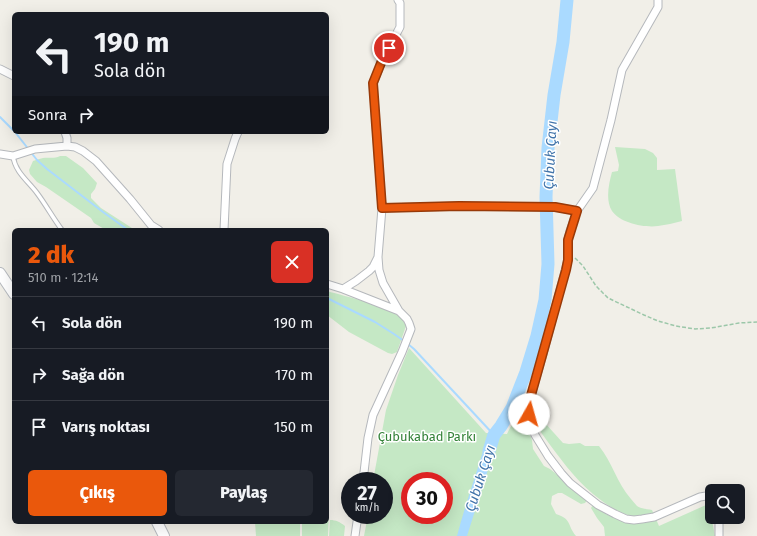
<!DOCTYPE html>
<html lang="tr">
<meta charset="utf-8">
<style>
body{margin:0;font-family:"Fira Sans",sans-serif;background:#242831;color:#f1f3f6;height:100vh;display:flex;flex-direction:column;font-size:15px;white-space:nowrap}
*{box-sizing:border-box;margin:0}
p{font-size:13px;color:#9ea1a6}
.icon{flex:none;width:22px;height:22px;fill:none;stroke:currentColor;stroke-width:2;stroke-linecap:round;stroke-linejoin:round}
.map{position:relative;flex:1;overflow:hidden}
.panel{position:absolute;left:12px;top:228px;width:317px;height:296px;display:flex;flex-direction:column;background:#171b24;border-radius:6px;box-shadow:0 4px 16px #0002}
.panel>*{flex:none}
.top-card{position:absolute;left:12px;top:12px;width:317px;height:122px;border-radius:6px;box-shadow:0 4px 16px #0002;background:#171b24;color:#f1f3f6;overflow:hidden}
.tools{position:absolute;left:705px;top:484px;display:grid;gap:8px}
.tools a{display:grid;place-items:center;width:40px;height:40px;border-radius:6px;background:#171b24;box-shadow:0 4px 16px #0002;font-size:20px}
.speed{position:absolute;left:341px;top:472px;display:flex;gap:8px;font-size:20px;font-weight:700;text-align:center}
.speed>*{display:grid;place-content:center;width:52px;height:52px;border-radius:50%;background:#171b24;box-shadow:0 4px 16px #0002;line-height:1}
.speed small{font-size:10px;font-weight:400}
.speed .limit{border:6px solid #d22;background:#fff;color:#111}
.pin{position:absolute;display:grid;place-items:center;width:34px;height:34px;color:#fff;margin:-17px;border:2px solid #fff;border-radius:50%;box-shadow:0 1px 4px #0007}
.me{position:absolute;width:44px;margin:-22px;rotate:7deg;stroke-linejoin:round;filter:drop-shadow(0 0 3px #0008)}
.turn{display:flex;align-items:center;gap:14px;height:84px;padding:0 16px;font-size:18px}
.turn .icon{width:52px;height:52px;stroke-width:2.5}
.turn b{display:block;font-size:28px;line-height:34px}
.then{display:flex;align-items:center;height:38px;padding:0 16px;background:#0003;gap:8px;font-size:15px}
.round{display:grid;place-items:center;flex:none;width:42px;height:42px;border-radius:6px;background:#242831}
.headline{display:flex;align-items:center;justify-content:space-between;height:68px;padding:0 16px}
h1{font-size:24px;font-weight:800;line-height:30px;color:#ea580c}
.button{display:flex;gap:8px;margin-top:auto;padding:8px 16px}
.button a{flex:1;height:46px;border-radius:6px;background:#ea580c;color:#fff;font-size:16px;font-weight:800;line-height:46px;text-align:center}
.button a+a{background:#242831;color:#f1f3f6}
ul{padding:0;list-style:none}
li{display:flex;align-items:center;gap:12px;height:52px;padding:0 16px;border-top:1px solid #363941}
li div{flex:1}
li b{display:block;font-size:15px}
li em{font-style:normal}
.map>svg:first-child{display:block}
.green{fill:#c5e8c5;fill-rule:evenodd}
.water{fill:#aadaff}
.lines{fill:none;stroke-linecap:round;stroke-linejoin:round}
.stream{stroke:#aadaff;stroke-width:2}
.river{stroke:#aadaff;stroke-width:13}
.lane-casing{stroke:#b5b8bc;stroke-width:5.5}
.street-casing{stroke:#b5b8bc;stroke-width:9}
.secondary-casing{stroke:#b6babf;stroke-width:12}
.path{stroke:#9cc7a9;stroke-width:1.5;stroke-dasharray:4 2;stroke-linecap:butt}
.lane{stroke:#fff;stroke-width:3.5}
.street{stroke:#fff;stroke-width:7}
.secondary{stroke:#fff;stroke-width:10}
.route-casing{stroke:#983908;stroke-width:10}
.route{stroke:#ea580c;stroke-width:7}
.labels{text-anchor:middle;stroke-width:3;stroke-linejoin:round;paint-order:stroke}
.park-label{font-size:13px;fill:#348238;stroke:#fff}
.water-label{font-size:14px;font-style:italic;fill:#4174aa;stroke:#fff}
</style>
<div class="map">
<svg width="757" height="536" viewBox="0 0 757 536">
<rect width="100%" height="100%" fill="#f1efe8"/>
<!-- green -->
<path class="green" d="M615 147 645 149 653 153 657 158V170L675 169 682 221C674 223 666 225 658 226 645 228 620 223 612 211 605 200 609 183 612 172L618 171 619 165Z
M60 156H66L83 168 97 183 95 189 91 194V198L101 208 135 230H106L94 223 91 218 46 187 37 182 30 174 29 170 33 161C36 160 39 159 43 158 49 157 54 159 60 156Z
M327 291C347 297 386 305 401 318 403 320 405 324 406 326L397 352 392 354 388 353 349 332 327 315Z
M409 348 486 433 507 434C511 426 514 419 523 417L532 440 533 449 544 466 550 469 588 499 585 503 581 504 562 493H558L552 496 551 504 556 514C572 519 567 525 576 536H364L368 515H384V481H373L386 410 398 375ZM410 481H444V515H410Z
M536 413 563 443 569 444 580 443 585 446H599C612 462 617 483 631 499 633 501 635 504 637 506 641 509 648 509 652 510L659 526 706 505 710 510 715 536H605L604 527 597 518 591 508 593 505 606 514 621 521H638L635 517C620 514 605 504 593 494 574 478 559 457 545 438 542 433 534 424 534 419 534 417 535 415 536 413Z
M327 509H329L328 536H302V522H327Z
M330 520C336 520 340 522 345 526L344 536H329Z
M255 522H300V536H256Z"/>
<!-- water -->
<path class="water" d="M488 433 499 435 467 536H457C466 501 479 468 488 433Z"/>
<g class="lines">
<!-- stream -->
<path class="stream" d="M0 117 14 131
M15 132 37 160 47 169 103 212 128 230
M327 298 375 322 394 334 404 341
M408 344 414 349 494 435"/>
<!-- river -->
<path class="river" d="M489 451 494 435 501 426 512 408 526 372 537 336 545 300 548 264 546 197 548 148 554 95 563 42 567 0"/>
<defs>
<path id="lane" d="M13 156C15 172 28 181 37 193 46 205 53 218 62 230"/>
<path id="street" d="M658 0V7L622 70 611 120 593 188 577 211 570 231 568 239V260L543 354 530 399 529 408V420L535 435 548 456 561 473 570 483 598 505 615 514 626 519 634 520 642 519 654 517 700 497 712 495
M0 69 14 76
M65 132 67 138V146
M0 154 13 156 35 149 67 146 75 147 83 151 96 161 130 199 151 225 159 230
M382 208 459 206 555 207 577 211
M224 230 227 164 235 139 238 132
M327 284 343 289 356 281 369 271 373 267 378 257 382 208 373 83 383 59 400 27V3L398 0
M343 289 399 311 383 283 379 270 378 257
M363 481 368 438 373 415 402 352 411 329 409 323 407 319 399 311
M719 517V536
M355 536 358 515"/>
<path id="secondary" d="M0 273 14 294
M157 522 164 536"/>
</defs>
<!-- lane casing -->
<use href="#lane" class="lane-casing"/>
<!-- street casing -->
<use href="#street" class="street-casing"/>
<!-- secondary casing -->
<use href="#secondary" class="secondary-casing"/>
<!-- path -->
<path class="path" d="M575 258 583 266 596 286 608 298 644 315 658 321 676 326 695 329 711 328 739 323 757 322"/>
<!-- lane -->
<use href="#lane" class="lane"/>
<!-- street -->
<use href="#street" class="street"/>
<!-- secondary -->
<use href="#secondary" class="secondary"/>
</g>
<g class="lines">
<defs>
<path id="route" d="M389 48 383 58 373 83 382 208 459 206 555 207 577 211 568 240V260L566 270 530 399 529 414"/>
</defs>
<!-- route casing -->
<use href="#route" class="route-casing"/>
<!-- route -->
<use href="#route" class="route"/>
</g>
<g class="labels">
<!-- park labels -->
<g class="park-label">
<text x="427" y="441">Çubukabad Parkı</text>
</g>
<!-- water labels -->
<g class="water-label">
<text transform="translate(550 155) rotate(-87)" y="5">Çubuk Çayı</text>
<text transform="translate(480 478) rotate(-72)" y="5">Çubuk Çayı</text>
</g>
</g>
</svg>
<div class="tools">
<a><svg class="icon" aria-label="search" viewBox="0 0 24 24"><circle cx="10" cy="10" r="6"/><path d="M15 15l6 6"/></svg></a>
</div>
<div class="speed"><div>27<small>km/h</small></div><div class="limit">30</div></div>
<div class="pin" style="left:389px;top:48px;background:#d93025"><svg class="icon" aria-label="arrive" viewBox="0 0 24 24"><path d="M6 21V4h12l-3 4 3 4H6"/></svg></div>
<svg class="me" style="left:529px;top:414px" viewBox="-20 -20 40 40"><circle r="19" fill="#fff"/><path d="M0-13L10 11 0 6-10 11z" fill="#ea580c"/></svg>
<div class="top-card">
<div class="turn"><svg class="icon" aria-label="left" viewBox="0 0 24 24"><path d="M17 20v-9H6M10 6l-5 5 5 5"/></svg><div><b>190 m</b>Sola dön</div></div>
<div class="then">Sonra<svg class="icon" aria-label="right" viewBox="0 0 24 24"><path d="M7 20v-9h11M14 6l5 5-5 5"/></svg></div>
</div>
<section class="panel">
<div class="headline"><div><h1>2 dk</h1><p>510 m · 12:14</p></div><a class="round" style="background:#d93025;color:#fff"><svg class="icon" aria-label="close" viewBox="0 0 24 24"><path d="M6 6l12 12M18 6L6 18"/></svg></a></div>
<ul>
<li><svg class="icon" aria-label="left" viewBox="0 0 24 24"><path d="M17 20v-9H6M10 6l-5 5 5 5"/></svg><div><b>Sola dön</b></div><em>190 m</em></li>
<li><svg class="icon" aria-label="right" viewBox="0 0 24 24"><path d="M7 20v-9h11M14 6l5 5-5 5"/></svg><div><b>Sağa dön</b></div><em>170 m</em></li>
<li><svg class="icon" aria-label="arrive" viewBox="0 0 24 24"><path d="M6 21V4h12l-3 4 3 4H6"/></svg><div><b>Varış noktası</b></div><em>150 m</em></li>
</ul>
<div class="button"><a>Çıkış</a><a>Paylaş</a></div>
</section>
</div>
